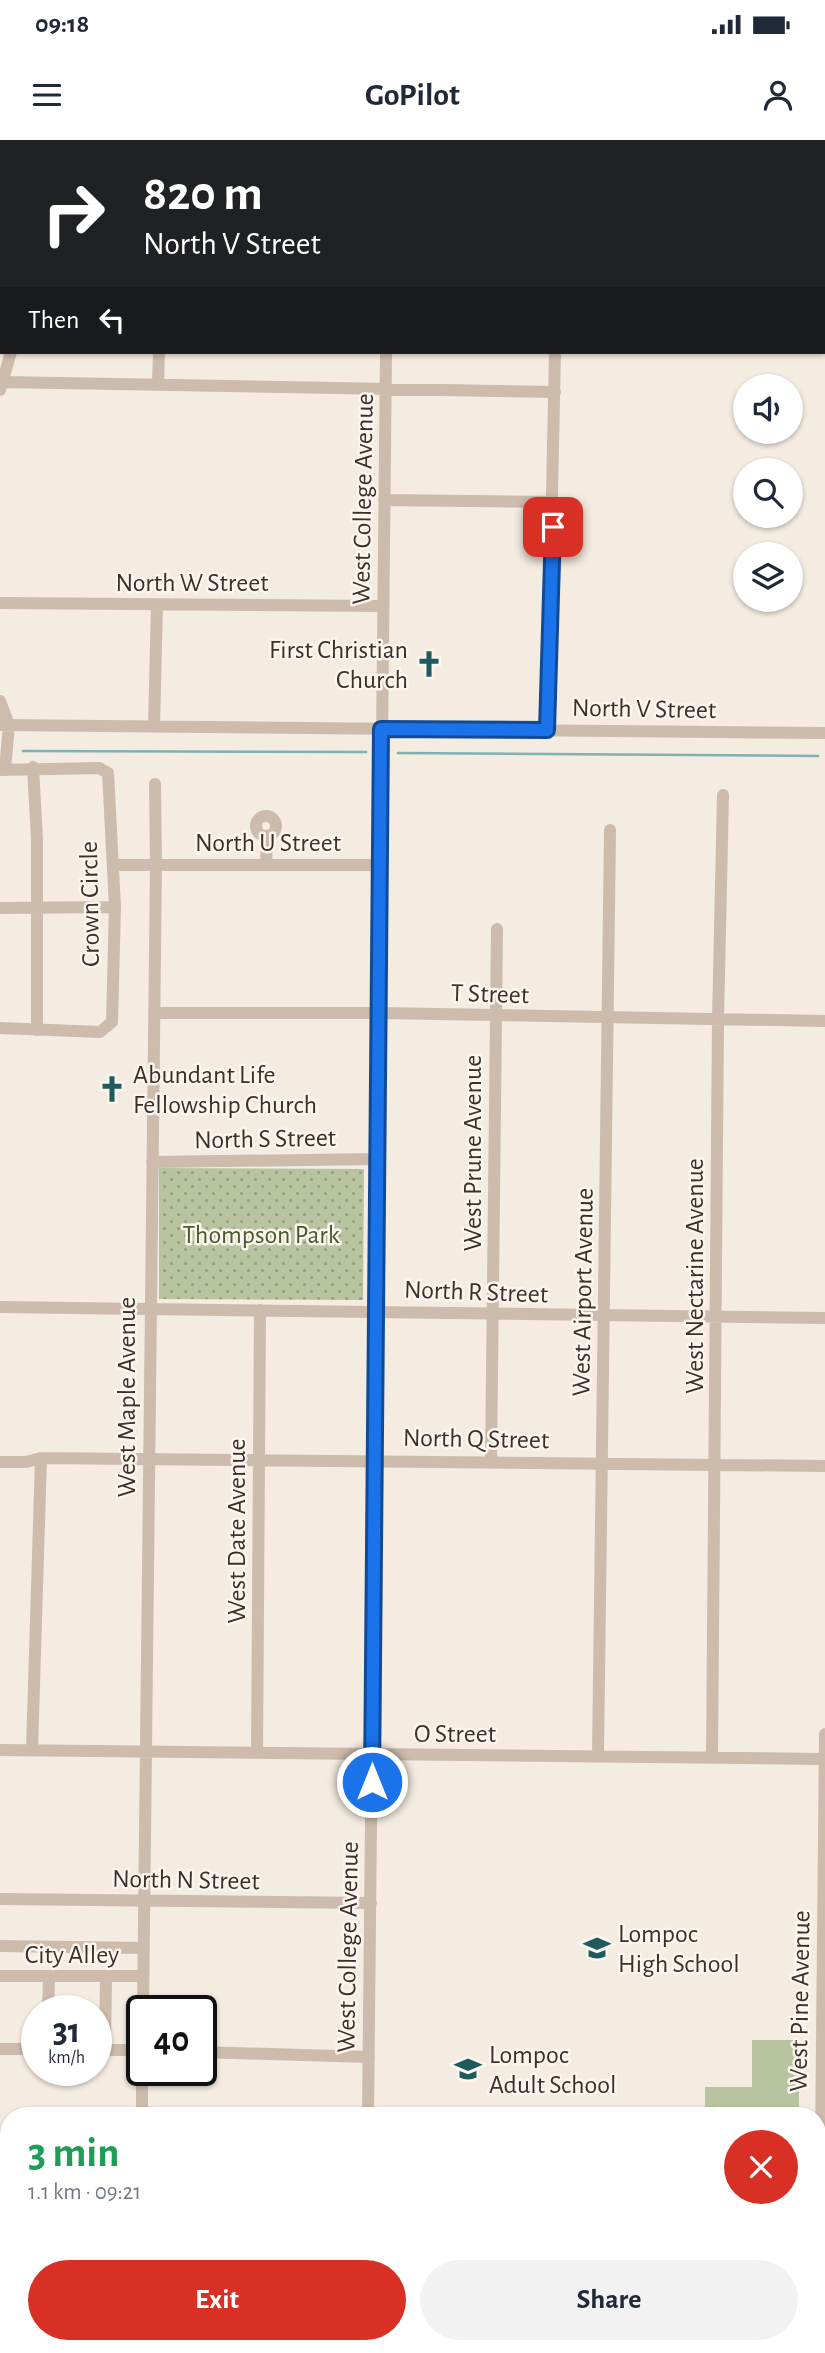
<!DOCTYPE html>
<meta charset="utf-8">
<style>
body{margin:0;font-family:"Alegreya Sans",sans-serif;background:#f2f2f3;color:#1f2937;height:100vh;display:flex;flex-direction:column;font-size:26px;white-space:nowrap}
*{box-sizing:border-box;margin:0}
p{font-size:23px;color:#747a83}
.icon{flex:none;width:38px;height:38px;fill:none;stroke:currentColor;stroke-width:2;stroke-linecap:round;stroke-linejoin:round}
.map{position:relative;flex:1;overflow:hidden}
.sheet{position:absolute;left:0px;top:1967px;width:826px;height:247px;display:flex;flex-direction:column;background:#fff;border-radius:28px 28px 0 0;box-shadow:0 2px 5px #0004}
.sheet>*{flex:none}
.guide{position:absolute;left:0px;top:0px;width:826px;height:214px;box-shadow:0 2px 5px #0004;background:#202124;color:#fff;overflow:hidden}
.buttons{position:absolute;left:733px;top:234px;display:grid;gap:14px}
.buttons a{display:grid;place-items:center;width:70px;height:70px;border-radius:50%;background:#fff;box-shadow:0 2px 5px #0004;font-size:35px}
.speed{position:absolute;left:21px;top:1855px;display:flex;gap:14px;font-size:35px;font-weight:700;text-align:center}
.speed>*{display:grid;place-content:center;width:91px;height:91px;border-radius:50%;background:#fff;box-shadow:0 2px 5px #0004;line-height:1}
.speed small{font-size:18px;font-weight:400}
.speed .limit{border:4px solid #111;border-radius:10px;background:#fff;color:#111}
.pin{position:absolute;display:grid;place-items:center;width:60px;height:60px;color:#fff;margin:-30px;border-radius:14px;box-shadow:0 4px 10px #0006}
.me{position:absolute;width:77px;margin:-38px;rotate:0deg;stroke-linejoin:round;filter:drop-shadow(0 0 5px #0008)}
.turn{display:flex;align-items:center;gap:24px;height:147px;padding:0 28px;font-size:32px}
.turn .icon{width:91px;height:91px;stroke-width:2.5}
.turn b{display:block;font-size:49px;line-height:60px}
.then{display:flex;align-items:center;height:66px;padding:0 28px;background:#0003;gap:14px;font-size:26px}
.round{display:grid;place-items:center;flex:none;width:74px;height:74px;border-radius:37px;background:#f2f2f3}
.head{display:flex;align-items:center;justify-content:space-between;height:119px;padding:0 28px}
h1{font-size:42px;font-weight:700;line-height:52px;color:#1e9e55}
.primary-button{display:flex;gap:14px;margin-top:auto;padding:14px 28px}
.primary-button a{flex:1;height:80px;border-radius:42px;background:#d93025;color:#fff;font-size:28px;font-weight:700;line-height:80px;text-align:center}
.primary-button a+a{background:#f2f2f3;color:#1f2937}
.status{display:flex;justify-content:space-between;align-items:center;height:49px;padding:0 35px;background:#fff;direction:ltr}
.status svg{height:19px;fill:currentColor}
header{display:flex;justify-content:space-between;align-items:center;height:91px;padding:0 28px;background:#fff;font-size:32px;font-weight:700}
.map>svg:first-child{display:block}
.grass{fill:#b8c4a0}
.park{fill:url(#park-dots)}
.lines{fill:none;stroke-linecap:round;stroke-linejoin:round}
.stream{stroke:#7fb0b2;stroke-width:2.5}
.minor{stroke:#cdbbac;stroke-width:12}
.rail{stroke:#3b302b;stroke-width:2.5;stroke-dasharray:2 5;stroke-linecap:butt}
.route-casing{stroke:#114b97;stroke-width:18}
.route{stroke:#1a73e8;stroke-width:12}
.labels{text-anchor:middle;stroke-width:5;stroke-linejoin:round;paint-order:stroke}
.street-label{font-size:26px;fill:#3b302b;stroke:#fbf5ee}
.poi-label{font-size:26px;fill:#3b302b;stroke:#fbf5ee;text-anchor:start}
.park-label{font-size:26px;fill:#4a5a2e;stroke:#fbf5ee}
</style>
<div class="status"><b>09:18</b><svg viewBox="0 0 49 12"><path d="M0 12V9h3v3zM5 12V6h3v6zM10 12V3h3v9zM15 12V0h3v12zM26 1h20v11H26zM47 4h2v5h-2z"/></svg></div>
<header><svg class="icon" aria-label="menu" viewBox="0 0 24 24"><path d="M4 6h16M4 12h16M4 18h16"/></svg>GoPilot<svg class="icon" aria-label="person" viewBox="0 0 24 24"><circle cx="12" cy="8" r="4"/><path d="M4 21q1-7 8-7t8 7"/></svg></header>
<div class="map">
<svg width="825" height="2213" viewBox="0 0 825 2213">
<defs>
<pattern id="park-dots" width="8" height="8" patternUnits="userSpaceOnUse" patternTransform="scale(1.75)"><rect width="8" height="8" fill="#b8c4a0"/><path d="M2 2h.1M6 6h.1" fill="none" stroke="#97a083" stroke-width="1.8" stroke-linecap="round"/></pattern>
</defs>
<rect width="100%" height="100%" fill="#f4ebe1"/>
<!-- grass -->
<path class="grass" d="M752 1900H799V1976H705V1947H752Z
M580 2205H785V2213H581Z"/>
<!-- park -->
<path class="park" d="M159 1028 364 1029 363 1160 159 1159Z"/>
<g class="lines">
<!-- stream -->
<path class="stream" d="M23 611 366 612
M398 613 818 616"/>
<!-- minor -->
<path class="minor" d="M2 242 555 252
M158 244 159 212
M0 250 11 212
M384 360 554 362
M0 463 383 466
M0 561 9 585 5 630
M0 585 825 593
M154 586 157 465
M547 590 555 212
M33 627 37 700V890
M0 630 99 628 108 633 115 767 112 882 100 892 0 888
M256 686a10 10 0 1 1 20 0a10 10 0 1 1-20 0Z
M113 725H380
M266 725 267 697
M0 768 115 767
M154 873H379L825 881
M152 1022 378 1019
M0 1167 825 1178
M491 1321 497 789
M0 1322H26L41 1318 825 1326
M0 1610 825 1619
M32 1610 41 1318
M257 1613 260 1170
M598 1615 610 690
M712 1618 718 879 723 655
M0 1759 371 1763
M0 1806 144 1808
M0 1836H143
M48 1871 49 1837
M143 1871 156 724 155 644
M0 1909H37
M96 1910H142
M105 1910 106 1837
M201 1912 369 1917
M142 1976V1930
M368 1976 386 212
M0 2059H9
M0 2206 364 2211
M819 2213 825 1594"/>
<!-- rail -->
<path class="rail" d="M36 2V0
M0 134 2 128"/>
</g>
<g class="lines">
<defs>
<path id="route" d="M372 1642 381 589 547 590 553 387"/>
</defs>
<!-- route casing -->
<use href="#route" class="route-casing"/>
<!-- route -->
<use href="#route" class="route"/>
</g>
<!-- icons -->
<defs>
<symbol id="church-bare" viewBox="-9 -9 18 18"><path d="M-1.2-6h2.4v3.5h3.3v2.4h-3.3V6h-2.4V-.1h-3.3v-2.4h3.3Z" fill="#1f5a5e" stroke="#fbf5ee" stroke-width="2.5" paint-order="stroke"/></symbol>
<symbol id="school-bare" viewBox="-9 -9 18 18"><path d="M0-5L7-2L0 1L-7-2ZM-4 1L0 2.5L4 1V4Q0 6-4 4Z" fill="#1f5a5e" stroke="#fbf5ee" stroke-width="2.5" paint-order="stroke"/></symbol>
</defs>
<g fill-rule="evenodd">
<use href="#church-bare" x="410" y="505" width="38" height="38"/>
<use href="#church-bare" x="93" y="930" width="38" height="38"/>
<use href="#school-bare" x="578" y="1789" width="38" height="38"/>
<use href="#school-bare" x="449" y="1910" width="38" height="38"/>
</g>
<g class="labels">
<!-- street labels -->
<g class="street-label">
<text transform="translate(362 359) rotate(-89)" y="9">West College Avenue</text>
<text x="192" y="451">North W Street</text>
<text transform="translate(644 568) rotate(1)" y="9">North V Street</text>
<text x="268" y="711">North U Street</text>
<text transform="translate(89 764) rotate(-91)" y="9">Crown Circle</text>
<text transform="translate(490 853) rotate(2)" y="9">T Street</text>
<text transform="translate(265 998) rotate(-1)" y="9">North S Street</text>
<text transform="translate(472 1013) rotate(-90)" y="9">West Prune Avenue</text>
<text transform="translate(694 1136) rotate(-90)" y="9">West Nectarine Avenue</text>
<text transform="translate(476 1151) rotate(2)" y="9">North R Street</text>
<text transform="translate(582 1152) rotate(-89)" y="9">West Airport Avenue</text>
<text transform="translate(126 1257) rotate(-90)" y="9">West Maple Avenue</text>
<text transform="translate(476 1298) rotate(1)" y="9">North Q Street</text>
<text transform="translate(236 1391) rotate(-90)" y="9">West Date Avenue</text>
<text x="455" y="1602">O Street</text>
<text transform="translate(186 1739) rotate(1)" y="9">North N Street</text>
<text transform="translate(347 1807) rotate(-89)" y="9">West College Avenue</text>
<text x="72" y="1823">City Alley</text>
<text transform="translate(799 1861) rotate(-89)" y="9">West Pine Avenue</text>
</g>
<!-- poi labels -->
<g class="poi-label">
<text x="408" y="518" text-anchor="end">First Christian<tspan x="408" dy="30">Church</tspan></text>
<text x="133" y="943">Abundant Life<tspan x="133" dy="30">Fellowship Church</tspan></text>
<text x="618" y="1802">Lompoc<tspan x="618" dy="30">High School</tspan></text>
<text x="489" y="1923">Lompoc<tspan x="489" dy="30">Adult School</tspan></text>
</g>
<!-- park labels -->
<g class="park-label">
<text x="261" y="1103">Thompson Park</text>
</g>
</g>
</svg>
<div class="buttons">
<a><svg class="icon" aria-label="sound" viewBox="0 0 24 24"><path d="M4 9h4l5-4v14l-5-4H4zM17 9q2 3 0 6"/></svg></a>
<a><svg class="icon" aria-label="search" viewBox="0 0 24 24"><circle cx="10" cy="10" r="6"/><path d="M15 15l6 6"/></svg></a>
<a><svg class="icon" aria-label="layers" viewBox="0 0 24 24"><path d="M12 4l9 5-9 5-9-5zM3 14l9 5 9-5"/></svg></a>
</div>
<div class="speed"><div>31<small>km/h</small></div><div class="limit">40</div></div>
<div class="pin" style="left:553px;top:387px;background:#d93025"><svg class="icon" aria-label="arrive" viewBox="0 0 24 24"><path d="M6 21V4h12l-3 4 3 4H6"/></svg></div>
<svg class="me" style="left:372px;top:1642px" viewBox="-20 -20 40 40"><circle r="17" fill="#1a73e8" stroke="#fff" stroke-width="3"/><path d="M0-11L8 9 0 5-8 9z" fill="#fff"/></svg>
<div class="guide">
<div class="turn"><svg class="icon" aria-label="right" viewBox="0 0 24 24"><path d="M7 20v-9h11M14 6l5 5-5 5"/></svg><div><b>820 m</b>North V Street</div></div>
<div class="then">Then<svg class="icon" aria-label="left" viewBox="0 0 24 24"><path d="M17 20v-9H6M10 6l-5 5 5 5"/></svg></div>
</div>
<section class="sheet">
<div class="head"><div><h1>3 min</h1><p>1.1 km · 09:21</p></div><a class="round" style="background:#d93025;color:#fff"><svg class="icon" aria-label="close" viewBox="0 0 24 24"><path d="M6 6l12 12M18 6L6 18"/></svg></a></div>
<div class="primary-button"><a>Exit</a><a>Share</a></div>
</section>
</div>
